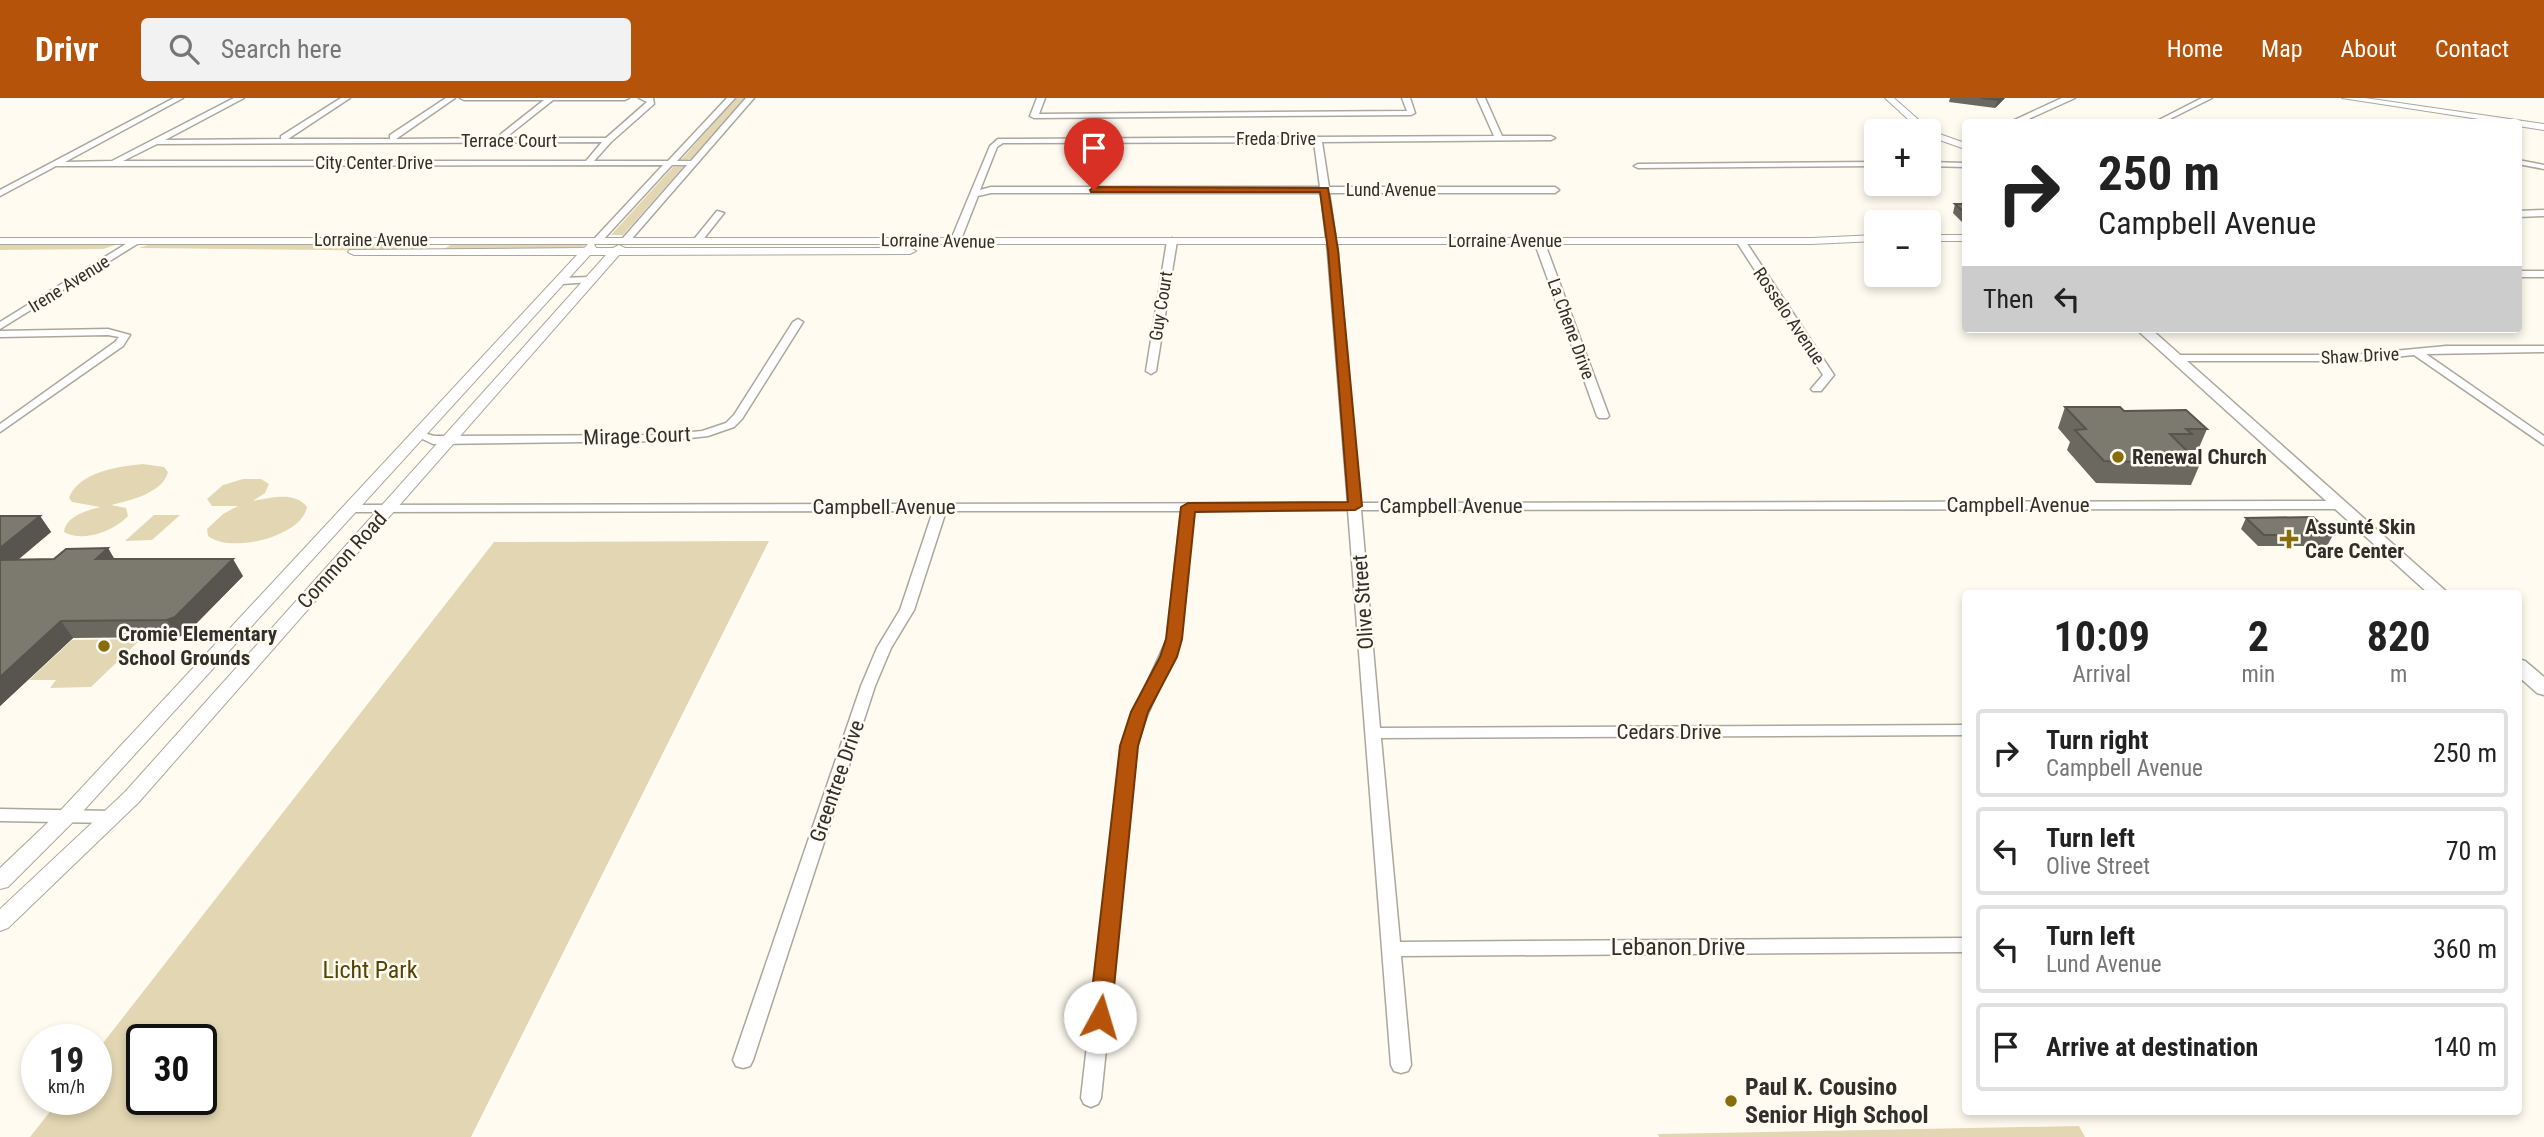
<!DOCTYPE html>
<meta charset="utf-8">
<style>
body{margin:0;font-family:"Roboto Condensed",sans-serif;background:#f2f2f2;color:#222;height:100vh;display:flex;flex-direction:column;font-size:26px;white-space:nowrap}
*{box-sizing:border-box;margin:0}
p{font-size:23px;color:#767676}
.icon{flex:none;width:38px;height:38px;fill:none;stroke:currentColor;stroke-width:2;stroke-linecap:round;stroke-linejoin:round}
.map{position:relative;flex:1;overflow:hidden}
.side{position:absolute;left:1962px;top:492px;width:560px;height:525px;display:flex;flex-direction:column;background:#fff;border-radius:7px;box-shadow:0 4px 10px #0003}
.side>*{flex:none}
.hud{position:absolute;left:1962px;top:21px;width:560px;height:214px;border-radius:7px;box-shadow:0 4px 10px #0003;background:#fff;color:#222;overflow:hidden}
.buttons{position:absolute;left:1864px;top:21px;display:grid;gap:14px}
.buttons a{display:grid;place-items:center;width:77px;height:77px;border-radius:7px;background:#fff;box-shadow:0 4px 10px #0003;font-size:35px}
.speed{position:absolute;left:21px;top:926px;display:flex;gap:14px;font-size:35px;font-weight:700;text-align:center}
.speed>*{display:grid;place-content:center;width:91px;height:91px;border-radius:50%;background:#fff;box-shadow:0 4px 10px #0003;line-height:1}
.speed small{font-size:18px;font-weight:400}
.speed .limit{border:4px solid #111;border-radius:10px;background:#fff;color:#111}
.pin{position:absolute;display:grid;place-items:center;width:60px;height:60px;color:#fff;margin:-72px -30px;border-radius:50% 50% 50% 0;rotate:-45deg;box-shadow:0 0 7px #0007}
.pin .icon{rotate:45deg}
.me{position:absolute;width:77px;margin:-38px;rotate:6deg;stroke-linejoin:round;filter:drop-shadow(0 0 5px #0008)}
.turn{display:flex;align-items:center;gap:24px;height:147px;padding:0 21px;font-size:32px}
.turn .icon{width:91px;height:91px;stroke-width:2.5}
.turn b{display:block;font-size:49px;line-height:60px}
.then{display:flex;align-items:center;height:66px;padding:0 21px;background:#0003;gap:14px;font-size:26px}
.eta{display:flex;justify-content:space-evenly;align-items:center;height:119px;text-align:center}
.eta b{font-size:42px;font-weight:700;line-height:49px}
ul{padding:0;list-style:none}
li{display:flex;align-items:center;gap:21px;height:88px;margin:0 14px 10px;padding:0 7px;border:4px solid #e0e0e0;border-radius:7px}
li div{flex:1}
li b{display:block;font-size:26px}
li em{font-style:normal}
header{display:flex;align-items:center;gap:42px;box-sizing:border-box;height:98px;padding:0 35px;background:#b45309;color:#fff}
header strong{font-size:33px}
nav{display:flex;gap:38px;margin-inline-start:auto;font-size:24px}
.search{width:490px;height:63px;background:#f2f2f2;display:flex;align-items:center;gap:18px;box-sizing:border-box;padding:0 24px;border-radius:7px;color:#767676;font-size:26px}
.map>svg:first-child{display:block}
.green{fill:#e3d7b3;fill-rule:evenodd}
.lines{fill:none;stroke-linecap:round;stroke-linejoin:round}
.minor-casing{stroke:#aba79d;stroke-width:3}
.tertiary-casing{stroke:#aba79d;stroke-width:2}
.secondary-casing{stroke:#aba79d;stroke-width:3}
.minor{fill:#fff;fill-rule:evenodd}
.tertiary{fill:#fff;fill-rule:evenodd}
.secondary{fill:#fff;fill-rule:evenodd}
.wall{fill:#6b685f}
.shaded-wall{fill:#57554d}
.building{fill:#7c796e;stroke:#57554d;stroke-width:2}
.route{fill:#b45309;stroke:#753606;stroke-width:2}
.poi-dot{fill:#876d0c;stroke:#fffbf0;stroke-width:2.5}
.labels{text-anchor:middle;stroke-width:5;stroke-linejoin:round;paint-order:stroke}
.far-street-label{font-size:18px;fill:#302f2a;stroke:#fffbf0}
.street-label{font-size:21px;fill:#302f2a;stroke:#fffbf0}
.poi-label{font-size:21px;font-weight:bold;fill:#302f2a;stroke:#fffbf0;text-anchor:start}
.near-street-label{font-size:24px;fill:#302f2a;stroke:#fffbf0}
.near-park-label{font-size:24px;fill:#544306;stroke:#fffbf0}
.near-poi-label{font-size:24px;font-weight:bold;fill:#302f2a;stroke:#fffbf0;text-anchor:start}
</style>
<header>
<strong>Drivr</strong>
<div class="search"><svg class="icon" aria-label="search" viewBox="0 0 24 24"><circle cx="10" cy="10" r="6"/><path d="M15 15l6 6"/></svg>Search here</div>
<nav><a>Home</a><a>Map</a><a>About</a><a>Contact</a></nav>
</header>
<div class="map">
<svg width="2544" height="1039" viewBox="0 0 2544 1039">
<rect width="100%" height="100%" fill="#fffbf0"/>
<!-- green -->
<path class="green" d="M736 0H746L691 61 681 62Z
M684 68 623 137H611L673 69Z
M587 144 582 150 444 151 452 146Z
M153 145H423L425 148 411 153 139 150Z
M0 146H118L103 151 0 152Z
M143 366 164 369 168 374C163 395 129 403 111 407L126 410 128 418C114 433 83 445 64 434 66 418 86 413 100 409L72 404 69 400C78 374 120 368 143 366Z
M243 381H261L269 386 265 395 253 403C270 400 295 393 307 409 302 439 230 456 208 438L207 431 223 416 238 408H212L207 401 223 387Z
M154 417H180L152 442 125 443Z
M769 443 471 1039H30L60 1001H96V954L494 444ZM142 942H201V1001H142Z
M141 541 91 589 50 590 56 582H29L72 542Z
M2079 1028 2085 1039H1659L1658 1036Z"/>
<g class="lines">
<defs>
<path id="minor" d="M174 0H183L65 64 112 63 234 0H244L165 42 281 41V38L341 0H350L288 41H390V37L446 0H455L396 41 503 40 500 38 501 36 544 2H464L460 0H629L625 2H553L505 40H606L647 4 639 0H653L654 6 611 44 594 63H668L727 0H735L677 63H691L746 0H754L629 144H623V140L687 67H672L601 144H595V140L663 67 56 68 0 98V92ZM602 44 586 63H123L157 46Z
M1037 0H1045L1039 16 1407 13 1402 0H1410L1415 15 1411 17 1034 20 1030 18Z
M1477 0H1485L1502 38H1551L1555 40 1551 42 1322 44 1329 89H1555L1559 92 1555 95H1329L1338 156 1360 405 2340 403 2346 407 2340 411 1361 412 1380 630 1965 627V637L1381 640 1400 844 1965 840V854L1401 858 1411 967 1408 973 1401 975 1394 973 1391 967 1348 412H1194L1181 541 1146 620 1137 648 1101 1000 1098 1006 1091 1009 1084 1006 1081 1000 1121 648 1131 620 1167 541 1181 413H946L914 512 891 550 875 588 753 962 750 968 743 970 736 968 733 962 861 588 877 550 900 512 933 413 351 414 345 410 347 407 1348 405 1328 156 1321 95H991L978 98 960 144 955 147 950 144 990 48 998 41 1494 38ZM1314 44 1320 89H991L980 92 997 49 1003 45Z
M2202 0H2212L2164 24H2155Z
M2518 62 2544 67V71L2518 66Z
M1876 64V68L1638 70 1634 68 1638 66Z
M1928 64 1965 65V69L1928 68Z
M2544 112V118L2518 119V113Z
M717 113 724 115 701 144H695V140Z
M1172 140 1177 143 1156 273 1151 276 1146 273 1167 143Z
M134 141 142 143 0 231V224Z
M1536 141 1544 143 1609 318 1607 320H1599L1597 318 1534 143Z
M1738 141H1744L1834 277 1821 293H1813L1811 291 1823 277 1736 143Z
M2518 173H2544V179H2518Z
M589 179 592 180V184L562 186 557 183 562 180Z
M798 221 803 224 742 321 734 329 708 338 663 343 433 346 414 337 420 334 434 338 663 337 702 333 726 325 734 317 793 224Z
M108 231 130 237 123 248 0 334V326L115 244 119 239 108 237 0 239V233Z
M2446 248H2544V254L2426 256 2544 338V347L2414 257 2352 263H2175L2170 260 2175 257H2352Z
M0 711 112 713 118 715 120 719 118 723 112 725 0 723Z"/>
<path id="tertiary" d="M1885 0H1894L1931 33 1965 45V51L1928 38V33H1921Z
M2342 0H2365L2544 26V32L2518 28V24H2498Z
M1876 137V143L1812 146H594L596 150H613L619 147 625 150H910L916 153 910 156 619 157 139 704 8 830 0 833V811L125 694 606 157H590L75 722 8 789 0 791V770L61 712 577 157H354L348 154 350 152 584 150 588 146H0V140H1812Z
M1928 137H1965V143H1928Z"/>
<path id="secondary" d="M2062 0H2075L2022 24H2010Z
M2136 231H2151L2448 495H2428Z
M2518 561 2525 563 2544 579V597L2537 595 2518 578Z"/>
</defs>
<!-- minor casing -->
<use href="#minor" class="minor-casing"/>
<!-- tertiary casing -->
<use href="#tertiary" class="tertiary-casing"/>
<!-- secondary casing -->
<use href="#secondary" class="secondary-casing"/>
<!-- minor -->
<use href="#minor" class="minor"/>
<!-- tertiary -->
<use href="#tertiary" class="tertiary"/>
<!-- secondary -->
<use href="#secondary" class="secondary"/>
</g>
<!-- wall -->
<path class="wall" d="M1950 0H2005L1995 10 1949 4Z
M1955 106H1965V127L1953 115Z
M2023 231H2064L2062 235H2027Z
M2065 309 2124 313 2207 331 2198 352H2186L2200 366 2191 387 2096 385 2067 352 2070 344 2058 330Z
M0 418H40L51 434 18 462 54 461 108 450 114 461 243 478 185 537 177 539 73 540 0 608Z
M2246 420 2333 437 2327 448H2258L2241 431Z"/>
<!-- shaded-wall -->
<path class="shaded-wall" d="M2000 0H2005L1995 10 1998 2Z
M40 418 51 434 0 476V450Z
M108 450 118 467 96 461Z
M233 461 243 478 185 537 177 539 167 522Z
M61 523 73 540 0 608V579Z"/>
<!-- building -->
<path class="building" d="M1981 0H2000L1998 2Z
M1955 106H1965V115Z
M2065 309H2120L2124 313 2186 312 2207 331H2186L2192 336H2170L2200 366 2104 363 2075 332 2086 331Z
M0 418H40L0 450Z
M2313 419 2333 437H2264L2246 420Z
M108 450 96 461H233L175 519 167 522 61 523 0 579V462L54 461 66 451Z"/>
<!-- route -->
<path class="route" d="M1094 89 1328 90 1338 152 1362 408 1355 412 1195 414 1182 541 1177 559 1148 614 1138 648 1111 919 1108 925 1100 928 1092 925 1089 919 1120 648 1131 614 1160 559 1166 541 1181 409 1188 405 1348 404 1328 152 1320 94H1091L1090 92Z"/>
<!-- markers -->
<g class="poi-dot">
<circle cx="2118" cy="359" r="7"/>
<path d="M2285.5 430.5h7v7h7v7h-7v7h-7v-7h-7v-7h7z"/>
<circle cx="104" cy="548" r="7"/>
<circle cx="1731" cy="1003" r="7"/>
</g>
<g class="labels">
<!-- far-street labels -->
<g class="far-street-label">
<text x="1276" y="47">Freda Drive</text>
<text x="509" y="49">Terrace Court</text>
<text x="374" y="71">City Center Drive</text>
<text x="1391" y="98">Lund Avenue</text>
<text x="371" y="148">Lorraine Avenue</text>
<text transform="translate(938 143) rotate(1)" y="6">Lorraine Avenue</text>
<text x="1505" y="149">Lorraine Avenue</text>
<text transform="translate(69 186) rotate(-32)" y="6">Irene Avenue</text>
<text transform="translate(1161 208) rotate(-81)" y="6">Guy Court</text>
<text transform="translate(1789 218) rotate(56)" y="6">Rosselo Avenue</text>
<text transform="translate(1571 231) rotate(70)" y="6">La Chene Drive</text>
<text transform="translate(2360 258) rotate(-3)" y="6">Shaw Drive</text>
</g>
<!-- street labels -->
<g class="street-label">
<text transform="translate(637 338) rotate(-2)" y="7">Mirage Court</text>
<text x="2018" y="414">Campbell Avenue</text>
<text x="1451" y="415">Campbell Avenue</text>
<text x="884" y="416">Campbell Avenue</text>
<text transform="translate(342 462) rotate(-48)" y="7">Common Road</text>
<text transform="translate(1363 504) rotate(-94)" y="7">Olive Street</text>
<text x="1669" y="641">Cedars Drive</text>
<text transform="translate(837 683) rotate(-71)" y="7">Greentree Drive</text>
</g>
<!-- poi labels -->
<g class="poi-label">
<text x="2132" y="366">Renewal Church</text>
<text x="2305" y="436">Assunté Skin<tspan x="2305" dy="24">Care Center</tspan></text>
<text x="118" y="543">Cromie Elementary<tspan x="118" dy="24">School Grounds</tspan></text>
</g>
<!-- near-street labels -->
<g class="near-street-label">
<text x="1678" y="857">Lebanon Drive</text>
</g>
<!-- near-park labels -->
<g class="near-park-label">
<text x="370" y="880">Licht Park</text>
</g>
<!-- near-poi labels -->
<g class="near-poi-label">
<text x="1745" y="997">Paul K. Cousino<tspan x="1745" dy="28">Senior High School</tspan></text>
</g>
</g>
</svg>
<div class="buttons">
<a>+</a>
<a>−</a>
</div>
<div class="speed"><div>19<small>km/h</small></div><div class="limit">30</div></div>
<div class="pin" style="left:1094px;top:92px;background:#d93025"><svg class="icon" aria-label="arrive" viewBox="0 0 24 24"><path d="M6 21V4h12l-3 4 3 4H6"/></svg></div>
<svg class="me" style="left:1100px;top:919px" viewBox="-20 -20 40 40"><circle r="19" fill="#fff"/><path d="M0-13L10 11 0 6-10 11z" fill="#b45309"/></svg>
<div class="hud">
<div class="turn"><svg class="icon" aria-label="right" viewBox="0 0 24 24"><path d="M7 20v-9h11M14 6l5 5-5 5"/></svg><div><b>250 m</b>Campbell Avenue</div></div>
<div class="then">Then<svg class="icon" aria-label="left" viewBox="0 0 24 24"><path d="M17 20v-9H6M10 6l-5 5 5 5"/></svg></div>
</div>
<section class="side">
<div class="eta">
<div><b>10:09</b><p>Arrival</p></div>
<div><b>2</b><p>min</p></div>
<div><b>820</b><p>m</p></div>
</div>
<ul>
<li><svg class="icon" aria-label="right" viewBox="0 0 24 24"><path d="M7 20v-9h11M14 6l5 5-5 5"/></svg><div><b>Turn right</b><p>Campbell Avenue</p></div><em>250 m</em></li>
<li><svg class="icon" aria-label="left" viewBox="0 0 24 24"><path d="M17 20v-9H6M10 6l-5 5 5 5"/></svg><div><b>Turn left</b><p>Olive Street</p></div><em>70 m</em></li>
<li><svg class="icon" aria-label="left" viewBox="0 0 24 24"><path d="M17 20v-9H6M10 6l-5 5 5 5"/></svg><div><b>Turn left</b><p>Lund Avenue</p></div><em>360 m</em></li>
<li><svg class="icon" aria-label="arrive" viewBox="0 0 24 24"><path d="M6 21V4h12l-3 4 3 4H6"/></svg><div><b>Arrive at destination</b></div><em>140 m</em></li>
</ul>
</section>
</div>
